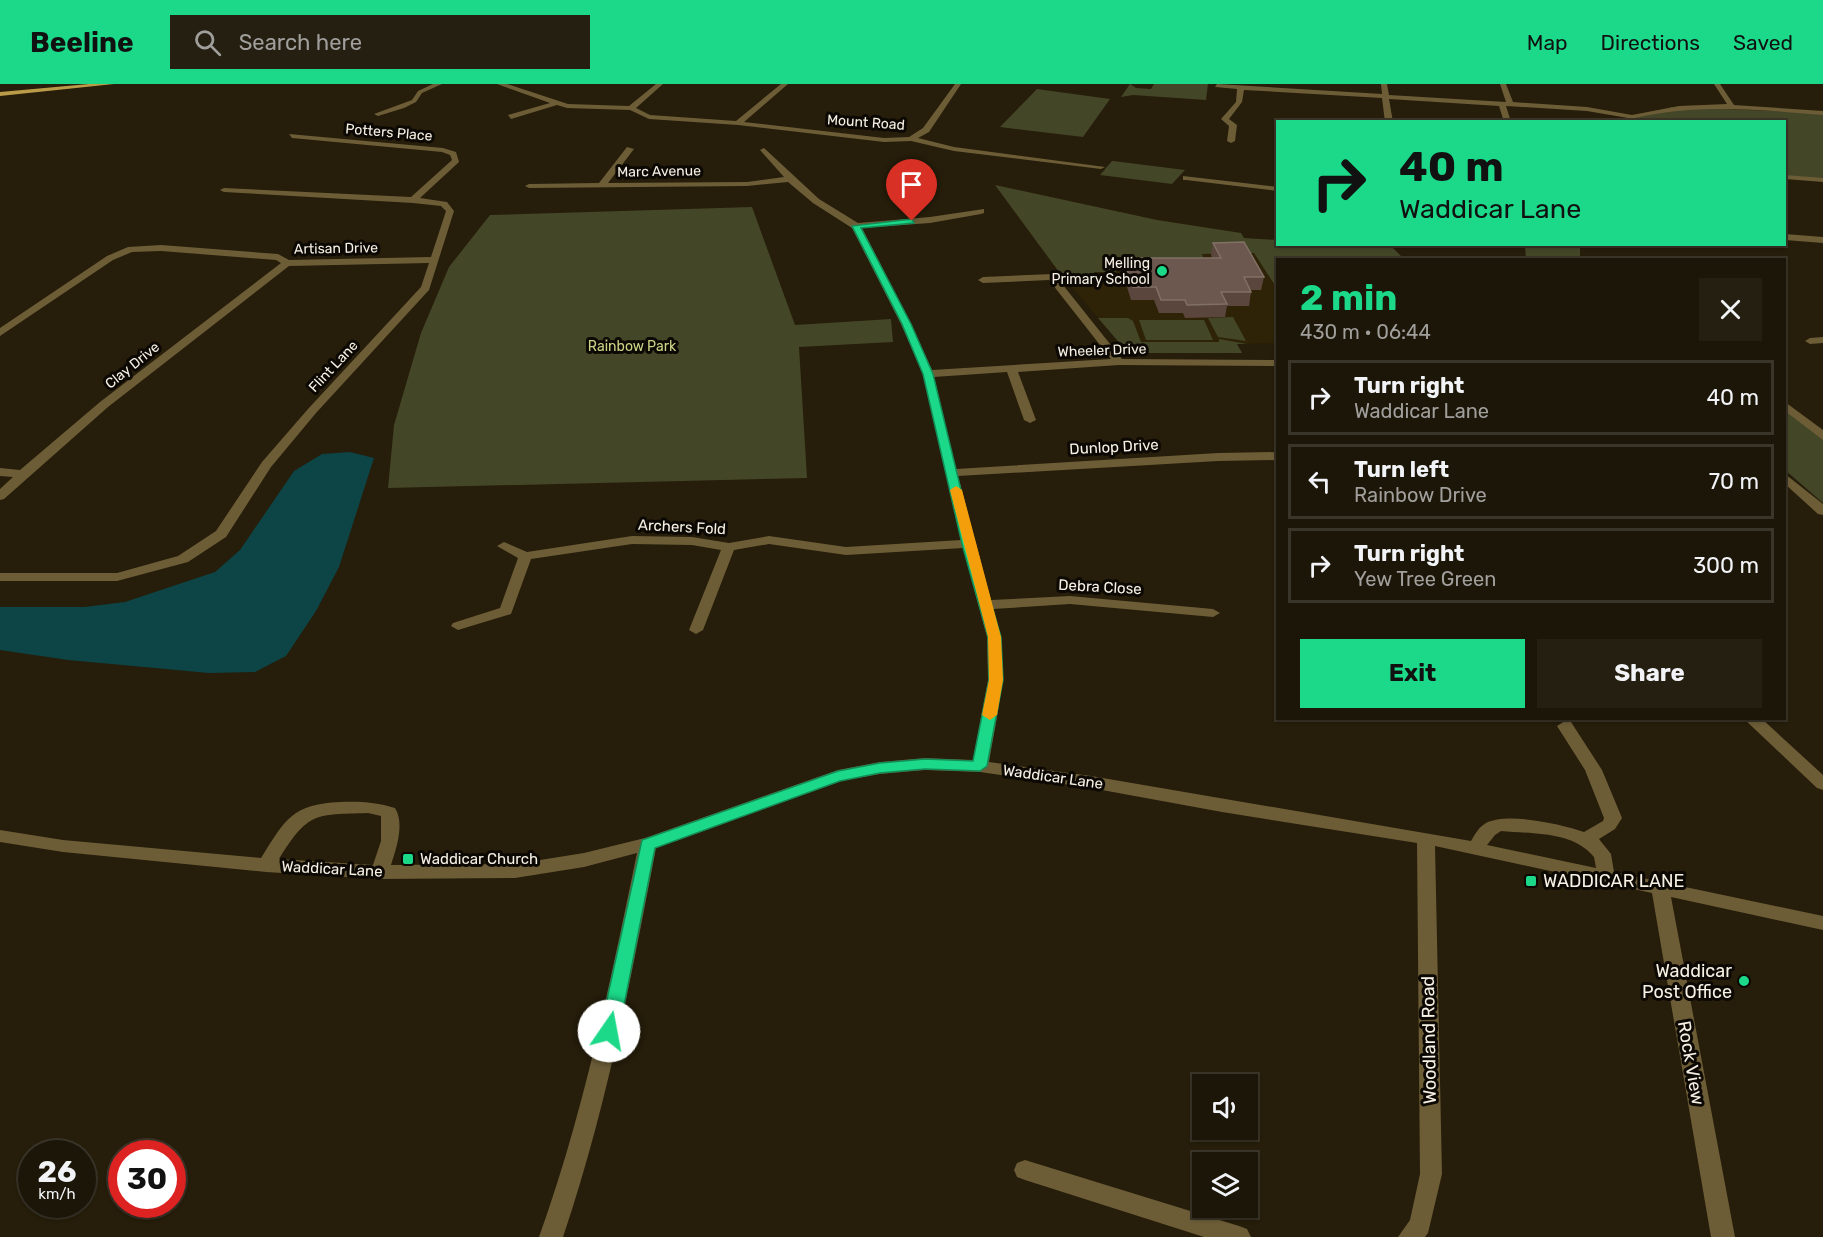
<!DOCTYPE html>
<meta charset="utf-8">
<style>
body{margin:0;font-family:Rubik,sans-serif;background:#251f12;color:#f1f3f6;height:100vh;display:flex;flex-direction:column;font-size:22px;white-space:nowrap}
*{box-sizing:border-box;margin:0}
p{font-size:20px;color:#a09f9c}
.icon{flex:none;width:33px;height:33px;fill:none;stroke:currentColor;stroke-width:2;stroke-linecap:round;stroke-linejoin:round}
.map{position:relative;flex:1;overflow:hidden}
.details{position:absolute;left:1276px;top:174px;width:510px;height:462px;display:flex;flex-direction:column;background:#1c1608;border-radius:0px;box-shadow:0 2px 4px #0004,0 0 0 2px #3a3529}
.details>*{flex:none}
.guide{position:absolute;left:1276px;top:36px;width:510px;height:126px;border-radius:0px;box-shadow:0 2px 4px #0004,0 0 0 2px #3a3529;background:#1bd988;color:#111;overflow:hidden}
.controls{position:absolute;left:1192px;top:990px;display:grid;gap:12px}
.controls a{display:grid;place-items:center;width:66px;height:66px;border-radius:0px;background:#1c1608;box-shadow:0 2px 4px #0004,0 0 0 2px #3a3529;font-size:30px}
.speed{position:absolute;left:18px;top:1056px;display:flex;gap:12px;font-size:30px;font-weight:700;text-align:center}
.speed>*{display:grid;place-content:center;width:78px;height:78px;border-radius:50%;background:#1c1608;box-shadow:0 2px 4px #0004,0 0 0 2px #3a3529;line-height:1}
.speed small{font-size:15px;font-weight:400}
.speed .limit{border:9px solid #d22;background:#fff;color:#111}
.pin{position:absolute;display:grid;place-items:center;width:51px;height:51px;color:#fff;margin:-62px -26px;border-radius:50% 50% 50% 0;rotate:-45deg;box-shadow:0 0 6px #0007}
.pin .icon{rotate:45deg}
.me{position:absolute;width:66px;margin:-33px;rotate:12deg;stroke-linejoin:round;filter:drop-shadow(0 0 4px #0008)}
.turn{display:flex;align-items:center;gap:21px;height:126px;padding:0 24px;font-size:27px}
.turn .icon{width:78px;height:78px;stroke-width:2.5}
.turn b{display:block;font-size:42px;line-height:51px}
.round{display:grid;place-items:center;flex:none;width:63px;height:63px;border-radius:0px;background:#251f12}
.overview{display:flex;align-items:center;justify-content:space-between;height:102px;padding:0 24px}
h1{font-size:36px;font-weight:700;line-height:45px;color:#1bd988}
.cta{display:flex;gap:12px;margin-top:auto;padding:12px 24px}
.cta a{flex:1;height:69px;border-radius:0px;background:#1bd988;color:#111;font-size:24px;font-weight:700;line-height:69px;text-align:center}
.cta a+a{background:#251f12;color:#f1f3f6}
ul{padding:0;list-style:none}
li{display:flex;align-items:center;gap:18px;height:75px;margin:0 12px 9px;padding:0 12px;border:3px solid #3a3529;border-radius:0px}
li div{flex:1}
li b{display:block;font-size:22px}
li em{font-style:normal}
header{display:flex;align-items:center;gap:36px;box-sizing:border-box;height:84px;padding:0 30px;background:#1bd988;color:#111}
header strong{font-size:28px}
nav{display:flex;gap:33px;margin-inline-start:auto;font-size:21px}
.search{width:420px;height:54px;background:#251f12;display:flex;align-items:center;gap:15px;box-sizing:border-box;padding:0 21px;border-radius:0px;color:#a09f9c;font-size:22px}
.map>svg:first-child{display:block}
.built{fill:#2e2307}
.green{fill:#444628}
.water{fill:#0d4446}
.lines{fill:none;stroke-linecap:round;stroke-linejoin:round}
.minor{fill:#6c5d37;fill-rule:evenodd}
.major{fill:#ba9b48;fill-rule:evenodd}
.wall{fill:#5b463d}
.building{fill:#6c584f;stroke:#817066;stroke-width:1.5}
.route{fill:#1bd988;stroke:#128d58;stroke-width:1.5}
.slow{fill:#f59e0b}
.poi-dot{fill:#1bd988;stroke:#0c0803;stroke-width:2}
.labels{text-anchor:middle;stroke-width:6;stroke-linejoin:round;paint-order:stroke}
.far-street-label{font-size:14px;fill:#f7f1e5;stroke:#0c0803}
.far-poi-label{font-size:14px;fill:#f7f1e5;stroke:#0c0803;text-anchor:end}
.far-park-label{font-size:14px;fill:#cdd386;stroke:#0c0803}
.street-label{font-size:15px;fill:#f7f1e5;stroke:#0c0803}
.poi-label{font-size:15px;fill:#f7f1e5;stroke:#0c0803;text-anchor:start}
.near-poi-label{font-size:18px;fill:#f7f1e5;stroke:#0c0803;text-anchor:start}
.near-street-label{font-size:18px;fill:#f7f1e5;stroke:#0c0803}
</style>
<header>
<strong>Beeline</strong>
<div class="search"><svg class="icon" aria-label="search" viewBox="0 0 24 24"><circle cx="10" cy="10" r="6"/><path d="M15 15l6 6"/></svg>Search here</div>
<nav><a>Map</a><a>Directions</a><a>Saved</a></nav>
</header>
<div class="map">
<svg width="1823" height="1153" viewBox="0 0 1823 1153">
<rect width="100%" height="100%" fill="#261d0a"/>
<!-- built -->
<path class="built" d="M995 101 1157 136 1241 149 1278 206V259L1237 260 1242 269H1147L1123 263 1055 183Z"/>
<!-- green -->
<path class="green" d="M1130 0 1136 4 1151 5 1154 0H1208L1206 16 1133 11 1121 13Z
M1037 5 1110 15 1083 53 1000 43Z
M1672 23 1823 29V95L1785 93V38H1633L1631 35Z
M1112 77H1113L1185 86 1172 100 1100 91Z
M995 101 1157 136 1241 149 1244 154 1278 156V160L1392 163 1404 175 1278 176V206L1254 169 1202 170 1209 188 1144 176H1113L1116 188H1094V191L1062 192Z
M752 123 795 241 891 235 893 258 799 263 807 394 388 404 394 341 421 249 449 183 490 131Z
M1525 161H1580V173L1526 175Z
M1233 233 1246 257 1218 253 1208 234Z
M1098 234H1128L1133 237 1141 258H1219V255L1247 260H1237L1242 269H1138L1123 263Z
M1139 236H1204L1213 256H1146Z
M1785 322 1823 353V419L1785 386Z"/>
<!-- water -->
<path class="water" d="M350 368 374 374 339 483 316 527 286 572 255 588 209 589 68 576 0 566V523H84L125 518 215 488 240 466 294 387 322 370Z"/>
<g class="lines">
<!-- minor -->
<path class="minor" d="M433 0H442L422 9 416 18 404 24 378 32 374 30 412 16 418 7Z
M497 0H507L568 20 629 22 656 0H663L636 24 650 31 736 37 781 0H788L744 38 884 54 909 53 923 44 955 0H961L929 48 918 54 954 63 1105 83 1101 85 954 67 911 57 884 58 738 41 649 35 630 26 567 24 557 21 511 35 508 31 550 19Z
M1217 0 1382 10 1381 0H1387L1389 11 1506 18 1500 0H1506L1513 18 1587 23 1632 31 1679 22 1727 20 1714 0H1720L1734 21 1823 27V31C1760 26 1698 19 1635 34V38H1627L1628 34 1587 27 1506 22 1511 38H1504L1499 22 1389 15 1393 38H1385L1382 14 1244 6 1242 18 1229 35 1237 41 1235 57 1231 59 1227 57 1229 42 1221 35 1236 18 1237 5 1215 3Z
M289 50 443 64 456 68 459 78 420 114 447 118 454 127 429 206 316 329 271 383 226 453 188 478 117 497H0V489H117L178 472 216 447 262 378 308 325 421 203 429 179 289 182 108 323 4 415 0 416V405L13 393 0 392V384L20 386 100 318 281 179 276 176 161 167 132 168 113 176 0 252V244L107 172 128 163 161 161 278 170 289 176 431 173 446 127 441 122 413 119 224 108 220 106 224 104 411 113 452 76 450 71 442 68 292 54Z
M627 63 634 65 608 99 747 98 784 93 760 66 764 64 819 115 858 139 930 133 984 125V129L981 130 930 139 862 144 911 240 932 286 1111 275 1049 196 983 199 978 196 983 193 1052 190 1055 191 1122 275 1278 276V282L1119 281 1018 288 1036 336 1030 339 1024 336 1007 288 934 293 956 385 1218 369 1278 368V376L1218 377 958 392 991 516 1070 512 1213 525 1220 529 1213 533 1070 520 993 525C1010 584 999 619 989 678L1091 692 1471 757C1475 750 1479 743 1486 739 1508 728 1561 740 1584 748L1603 737 1604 734 1585 686 1557 642 1565 637 1571 638 1602 686 1622 734 1615 745 1599 755 1611 770 1614 788 1823 832V846L1671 813 1735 1153H1711L1652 809 1435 762 1442 1090 1428 1149 1425 1153H1398L1410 1136 1420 1090 1417 759 1222 728 1091 704 980 688 925 686 880 690 841 697 656 764C631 895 606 1026 563 1153H539C584 1028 610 899 637 769L584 783 515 794 380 795 266 788 63 768 0 758V746L63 756 261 774C285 736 292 720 340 718 359 717 376 718 395 724 405 740 396 765 391 781L515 780 584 769 645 754 838 686 880 678 925 674 973 676 988 596 987 553 963 464 846 471 769 460 734 466 703 546 696 550 689 546 721 466 692 461 632 460 531 475 511 530 458 546 451 542 453 539 500 524 518 474 497 462 504 458 527 468 632 452 692 453 729 459 769 452 846 463 961 456 923 290 901 240 852 144 813 119 788 98 747 102 529 104 525 102 529 100 599 99ZM368 729 381 732V757L373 781 279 775C309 727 315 731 368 729ZM1501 747C1532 750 1573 747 1594 773L1596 784 1487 761 1495 751Z
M1785 91 1823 94V98L1785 95Z
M1183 92 1278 103V107L1186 96H1183Z
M1785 150 1823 153V159L1785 156Z
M1823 253V259L1810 260 1805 257 1810 254Z
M1785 318 1823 346V356L1785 327Z
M1785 390 1823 420V431L1818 430 1785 400Z
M1743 634H1761L1823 691V706L1817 704Z
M1025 1076 1239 1142 1247 1145 1251 1153H1204L1025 1096 1017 1093 1014 1086 1017 1079Z"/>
<!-- major -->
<path class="major" d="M89 0H114L0 12V8Z"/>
</g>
<!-- wall -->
<path class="wall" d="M1213 159 1264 193 1261 206H1250L1251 208 1249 222H1227L1225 233 1185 234 1183 229H1159L1154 216H1131L1122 187 1123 174H1212L1211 171Z"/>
<!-- building -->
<path class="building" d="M1244 158 1264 193H1244L1251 208H1221L1227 220 1187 221 1185 216H1161L1156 203H1133L1123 174H1221L1213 159Z"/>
<!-- route -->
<path class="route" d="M912 135 914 139 861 144 911 240 933 290 974 460 1001 553 1003 596 987 682 980 687 925 685 880 689 840 697 655 764 619 947 616 952 609 954 603 952 600 947 642 756 838 687 880 679 925 675 973 677 989 596 988 553 962 460 923 290 902 240 852 142Z"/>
<!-- slow -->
<path class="slow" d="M956 402 962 406 1001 553 1003 596 997 631 990 636 982 631 989 596 988 553 950 406Z"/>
<!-- markers -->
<g class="poi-dot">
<circle cx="1162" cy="187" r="6"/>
<rect x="402" y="769" width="12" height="12" rx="3"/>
<rect x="1525" y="791" width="12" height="12" rx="3"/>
<circle cx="1744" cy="897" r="6"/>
</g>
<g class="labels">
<!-- far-street labels -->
<g class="far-street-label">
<text transform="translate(866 38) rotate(4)" y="5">Mount Road</text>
<text transform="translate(389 48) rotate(5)" y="5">Potters Place</text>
<text transform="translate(659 87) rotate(-1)" y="5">Marc Avenue</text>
<text transform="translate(336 164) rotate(-1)" y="5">Artisan Drive</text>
<text transform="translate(1102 266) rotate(-2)" y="5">Wheeler Drive</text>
<text transform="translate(132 281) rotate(-39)" y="5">Clay Drive</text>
<text transform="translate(333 282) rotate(-47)" y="5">Flint Lane</text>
</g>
<!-- far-poi labels -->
<g class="far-poi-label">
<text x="1150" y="184">Melling<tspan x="1150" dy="16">Primary School</tspan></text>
</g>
<!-- far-park labels -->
<g class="far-park-label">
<text x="632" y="267">Rainbow Park</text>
</g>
<!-- street labels -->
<g class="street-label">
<text transform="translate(1114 363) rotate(-3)" y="5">Dunlop Drive</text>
<text transform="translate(682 443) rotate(3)" y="5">Archers Fold</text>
<text transform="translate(1100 503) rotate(3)" y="5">Debra Close</text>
<text transform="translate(1053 693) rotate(8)" y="5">Waddicar Lane</text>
<text transform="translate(332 785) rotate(3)" y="5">Waddicar Lane</text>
</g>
<!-- poi labels -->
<g class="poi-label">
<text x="420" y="780">Waddicar Church</text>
</g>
<!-- near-poi labels -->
<g class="near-poi-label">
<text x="1543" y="803">WADDICAR LANE</text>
<text x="1732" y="893" text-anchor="end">Waddicar<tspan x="1732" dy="21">Post Office</tspan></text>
</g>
<!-- near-street labels -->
<g class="near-street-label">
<text transform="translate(1429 956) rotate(-91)" y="6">Woodland Road</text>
<text transform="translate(1691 979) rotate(80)" y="6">Rock View</text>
</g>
</g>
</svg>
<div class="controls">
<a><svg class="icon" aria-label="sound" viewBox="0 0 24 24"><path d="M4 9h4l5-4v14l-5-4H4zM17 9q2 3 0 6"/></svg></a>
<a><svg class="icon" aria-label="layers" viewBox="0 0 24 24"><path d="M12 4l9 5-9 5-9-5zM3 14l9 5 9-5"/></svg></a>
</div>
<div class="speed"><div>26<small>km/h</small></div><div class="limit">30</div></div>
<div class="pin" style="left:912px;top:137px;background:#d93025"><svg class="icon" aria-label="arrive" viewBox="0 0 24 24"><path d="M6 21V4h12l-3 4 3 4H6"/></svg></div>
<svg class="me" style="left:609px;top:947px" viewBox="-20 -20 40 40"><circle r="19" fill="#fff"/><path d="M0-13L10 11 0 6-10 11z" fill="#1bd988"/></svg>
<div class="guide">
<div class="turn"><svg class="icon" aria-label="right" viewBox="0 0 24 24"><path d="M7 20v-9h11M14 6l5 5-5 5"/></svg><div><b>40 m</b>Waddicar Lane</div></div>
</div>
<section class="details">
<div class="overview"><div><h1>2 min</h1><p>430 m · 06:44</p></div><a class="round"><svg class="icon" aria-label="close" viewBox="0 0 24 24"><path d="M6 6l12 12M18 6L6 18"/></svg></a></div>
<ul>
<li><svg class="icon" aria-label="right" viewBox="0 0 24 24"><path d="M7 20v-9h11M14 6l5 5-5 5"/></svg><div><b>Turn right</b><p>Waddicar Lane</p></div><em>40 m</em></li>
<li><svg class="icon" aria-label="left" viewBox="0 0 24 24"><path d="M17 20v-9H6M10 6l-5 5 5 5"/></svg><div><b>Turn left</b><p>Rainbow Drive</p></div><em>70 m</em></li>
<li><svg class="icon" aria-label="right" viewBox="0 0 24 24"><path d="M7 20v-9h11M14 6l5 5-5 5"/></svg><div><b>Turn right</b><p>Yew Tree Green</p></div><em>300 m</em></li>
</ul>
<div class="cta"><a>Exit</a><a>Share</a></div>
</section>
</div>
